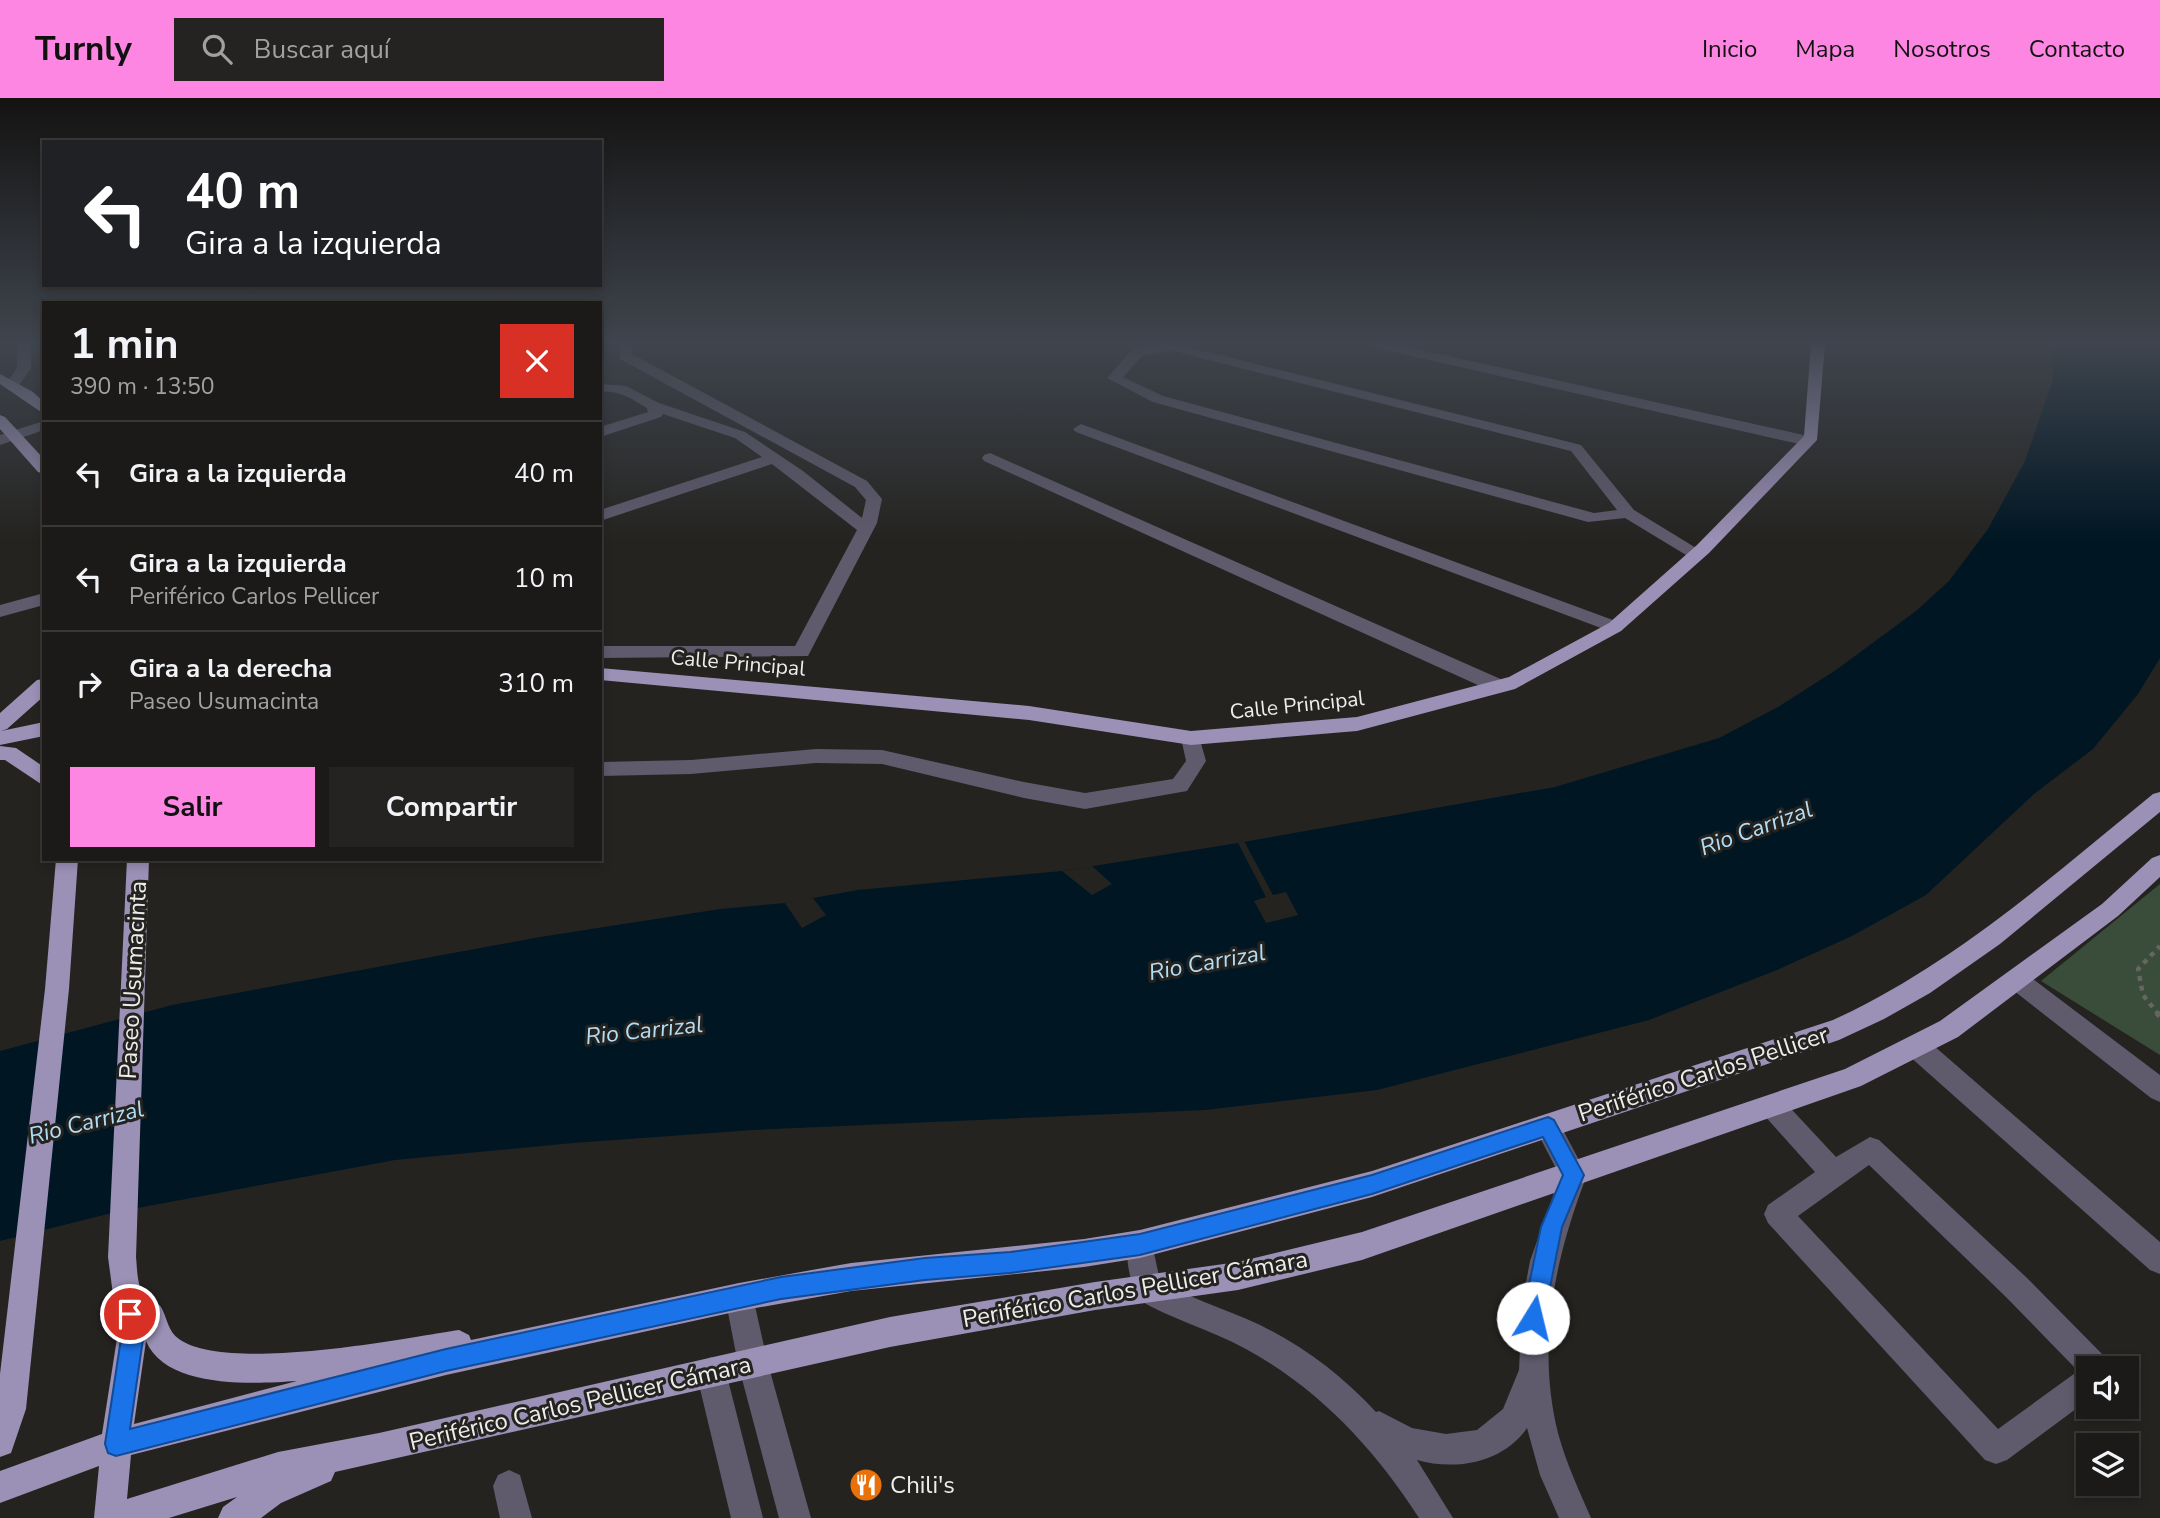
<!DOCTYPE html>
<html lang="es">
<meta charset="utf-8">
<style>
body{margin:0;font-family:"Nunito Sans",sans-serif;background:#242321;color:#f1f3f6;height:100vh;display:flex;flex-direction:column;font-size:26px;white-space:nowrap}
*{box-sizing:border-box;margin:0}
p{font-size:23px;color:#a0a1a2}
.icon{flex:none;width:38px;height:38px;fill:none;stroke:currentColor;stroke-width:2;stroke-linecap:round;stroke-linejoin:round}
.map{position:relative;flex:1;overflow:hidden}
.drawer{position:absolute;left:42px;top:203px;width:560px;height:560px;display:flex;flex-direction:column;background:#1b1a18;border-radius:0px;box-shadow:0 4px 10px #0003,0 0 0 2px #393837}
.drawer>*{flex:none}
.guide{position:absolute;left:42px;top:42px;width:560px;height:147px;border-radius:0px;box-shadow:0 4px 10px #0003,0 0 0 2px #393837;background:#202124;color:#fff;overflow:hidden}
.controls{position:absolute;left:2076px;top:1258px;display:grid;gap:14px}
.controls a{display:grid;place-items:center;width:63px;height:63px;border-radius:0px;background:#1b1a18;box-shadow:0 4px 10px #0003,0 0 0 2px #393837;font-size:35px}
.pin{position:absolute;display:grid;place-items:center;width:60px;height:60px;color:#fff;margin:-30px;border:4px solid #fff;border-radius:50%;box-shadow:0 2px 7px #0007}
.me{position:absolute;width:77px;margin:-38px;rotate:9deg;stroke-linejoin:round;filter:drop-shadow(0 0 5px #0008)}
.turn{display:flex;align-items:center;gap:24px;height:147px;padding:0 28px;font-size:32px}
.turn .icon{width:91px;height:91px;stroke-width:2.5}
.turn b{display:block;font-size:49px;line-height:60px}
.round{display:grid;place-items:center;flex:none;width:74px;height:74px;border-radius:0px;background:#242321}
.summary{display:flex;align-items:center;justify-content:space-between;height:119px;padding:0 28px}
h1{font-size:42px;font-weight:700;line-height:52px}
.cta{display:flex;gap:14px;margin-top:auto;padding:14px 28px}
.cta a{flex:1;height:80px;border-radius:0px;background:#fd86e2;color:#111;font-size:28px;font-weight:700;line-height:80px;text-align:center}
.cta a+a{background:#242321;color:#f1f3f6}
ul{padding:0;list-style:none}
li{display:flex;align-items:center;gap:21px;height:105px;padding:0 28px;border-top:2px solid #393837}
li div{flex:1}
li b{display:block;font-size:26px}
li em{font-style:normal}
header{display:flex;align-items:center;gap:42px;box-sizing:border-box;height:98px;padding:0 35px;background:#fd86e2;color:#111}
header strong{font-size:33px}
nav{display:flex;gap:38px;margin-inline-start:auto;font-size:24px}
.search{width:490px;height:63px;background:#242321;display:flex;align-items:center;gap:18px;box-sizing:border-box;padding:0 24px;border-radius:0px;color:#a0a1a2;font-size:26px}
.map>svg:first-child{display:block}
.green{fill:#394d3a}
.water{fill:#001623}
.pier{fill:#242320}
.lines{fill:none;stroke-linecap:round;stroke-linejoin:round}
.path-far1{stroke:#656562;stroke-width:4.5;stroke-dasharray:5 5;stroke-linecap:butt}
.path{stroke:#656562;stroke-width:6;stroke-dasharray:7 7;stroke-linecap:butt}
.minor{fill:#5f5a6c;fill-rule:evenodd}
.major{fill:#9b90b6;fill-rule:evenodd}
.route{fill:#1a73e8;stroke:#114b97;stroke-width:2}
.labels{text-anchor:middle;stroke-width:6;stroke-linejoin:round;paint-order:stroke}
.street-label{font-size:21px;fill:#ededeb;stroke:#242320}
.water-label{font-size:23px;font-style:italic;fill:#b2ddf7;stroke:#242320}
.near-street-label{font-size:24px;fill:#ededeb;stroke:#242320}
.near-poi-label{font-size:24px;fill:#ededeb;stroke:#242320;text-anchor:start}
</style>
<header>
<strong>Turnly</strong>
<div class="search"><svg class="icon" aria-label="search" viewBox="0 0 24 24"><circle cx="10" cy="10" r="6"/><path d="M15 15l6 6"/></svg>Buscar aquí</div>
<nav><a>Inicio</a><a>Mapa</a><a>Nosotros</a><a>Contacto</a></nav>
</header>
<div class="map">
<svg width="2160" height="1420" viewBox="0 0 2160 1420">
<rect width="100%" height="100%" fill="#242320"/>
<!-- green -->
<path class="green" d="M2160 786V957L2041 883Z"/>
<!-- water -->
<path class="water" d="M2053 246H2160V560L2138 596 2093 651 2034 696 1926 797 1852 838 1777 872 1649 922 1377 992 1205 1012 753 1032 573 1045 395 1062 116 1114 0 1143V953L172 907 540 839 720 811 785 805 858 792 1062 773 1238 745 1555 689 1719 640 1778 609 1836 572 1916 513 1949 483 1988 431 2025 363 2053 282Z"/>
<!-- pier -->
<path class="pier" d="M1244 743 1273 797 1286 794 1298 817 1266 825 1254 803 1266 799 1238 745Z
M1092 768 1112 786 1092 797 1062 773Z
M812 799 826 817 802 830 785 805Z"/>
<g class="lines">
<!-- path-far1 -->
<path class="path-far1" d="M2159 917 2143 897 2138 871 2160 848"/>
<!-- path -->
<path class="path" d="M2157 915 2160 918"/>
<!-- minor -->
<path class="minor" d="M17 246H31V270L17 290 12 291 5 287 17 270Z
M619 246H633L632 256 867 383 882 401 877 425 808 558 600 560V548H795L857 432 772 366 600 423V412L762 359 735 340 663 316 661 319 600 339V329L648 314 647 310C632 301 618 291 600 294V286L626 288 659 305 745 334 803 373 862 420 866 402 855 389 620 261Z
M1161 246H1176L1581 347 1634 412 1706 456 1697 461 1691 460 1625 420 1588 424 1153 304 1107 280 1132 252ZM1169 252 1571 353 1617 412 1594 415 1163 298 1123 279 1142 258Z
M1370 246H1394L1808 338 1816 343 1808 348 1377 250Z
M44 323V332L0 347V337Z
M1081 326 1621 525 1624 529 1621 533H1609L1076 334 1073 331Z
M990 355 1505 583 1508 588 1505 593H1491L984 363 982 360 984 357Z
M44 495V507L0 519V507Z
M1191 633 1198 635 1206 663 1187 693 1085 711 1024 700 882 666 816 665 691 676 600 678V664L691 662 816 651 882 652 1024 684 1085 695 1173 681 1186 663 1181 640 1184 635Z
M2017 872 2025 875 2160 977V1004L2151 1000 2009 889 2005 882 2009 875Z
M1917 938 1926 941 2160 1144V1176L2150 1172 1908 957 1905 949 1908 941Z
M1772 996 1781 1000 1836 1059 1870 1039 1879 1042 2026 1179 2106 1260 2111 1270H2088V1302L2007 1362 1996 1366 1985 1362 1768 1125 1764 1116 1768 1107 1815 1074 1763 1016 1759 1008 1763 1000ZM1869 1067 2006 1199 2078 1273 1998 1331 1798 1118Z
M1547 1016 1556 1019 1587 1077C1555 1160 1536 1246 1558 1335 1566 1365 1579 1392 1591 1420H1559L1540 1377 1527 1330C1503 1365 1455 1373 1417 1362L1453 1420H1419C1374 1350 1318 1290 1244 1250 1209 1231 1171 1221 1137 1201 1130 1183 1123 1154 1130 1136L1140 1132 1150 1136 1160 1183C1188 1199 1219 1209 1249 1222 1297 1243 1341 1276 1376 1314L1379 1313 1412 1330 1446 1336 1477 1332 1503 1311 1519 1272 1522 1206 1530 1163 1560 1078 1534 1028 1538 1019Z
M739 1185 749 1189 753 1199 768 1266 811 1420H779L738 1266 725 1199 729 1189Z
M711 1259 721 1264 726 1274 763 1420H731L696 1274 701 1264Z
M509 1372 520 1377 532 1420H500L493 1388 498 1377Z"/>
<!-- major -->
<path class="major" d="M1811 246H1825L1817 342 1709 455 1621 533 1515 591 1357 633 1191 647 1029 622 600 582V570L1029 608 1191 633 1357 619 1509 579 1609 525 1697 447 1804 338Z
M0 276 33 294 44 304V316L0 286Z
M0 317 5 319 44 361V376L38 374 0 331Z
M44 581V598L7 631 1 633 44 624V638L0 647V615L37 582Z
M0 648 16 650 44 669V688L5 662H0Z
M2160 694V714L2000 846 1930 895 1884 921 1839 942 1372 1099 1140 1160 1084 1169 851 1193 739 1213 446 1277 131 1357 127 1401 278 1354 379 1335 890 1219 1095 1184 1238 1164 1362 1134 1845 971 1940 923 2102 806 2152 760 2160 757V779L2118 818 1958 939 1861 988 1362 1162 1238 1192 1095 1212 890 1249 335 1374 331 1383 281 1405 261 1420H218L223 1409 237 1399 169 1420H94L99 1368 0 1405V1373L102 1336 118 1234 108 1159 127 761H149L136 1159C137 1168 137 1183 141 1191 145 1198 156 1202 161 1209 167 1219 168 1234 179 1241 227 1275 400 1241 459 1232L469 1237 471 1242 739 1185 851 1165 1084 1141 1140 1132 1372 1073 1833 922C1954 866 2050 780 2153 696ZM146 1243C166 1291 253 1286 297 1283L134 1326Z
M56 761H78L69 891 26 1311 11 1355 0 1359V1276L45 891Z"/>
</g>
<!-- sky -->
<linearGradient id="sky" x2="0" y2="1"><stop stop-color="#141312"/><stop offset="0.55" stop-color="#3f454e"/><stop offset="1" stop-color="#3f454e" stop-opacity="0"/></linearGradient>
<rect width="2160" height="444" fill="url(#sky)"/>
<!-- route -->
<path class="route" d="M1548 1019 1554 1022 1584 1077 1562 1129 1544 1220 1541 1228 1533 1231 1525 1228 1522 1220 1541 1129 1563 1077 1543 1039 1372 1096 1140 1157 1010 1175 925 1182 781 1201 446 1273 116 1358 108 1355 105 1346 122 1234 119 1216 122 1208 130 1205 138 1208 144 1234 130 1331 446 1251 781 1179 925 1160 1010 1154 1140 1136 1372 1077Z"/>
<!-- icons -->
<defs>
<symbol id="restaurant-disc" viewBox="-11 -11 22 22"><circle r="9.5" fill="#e8710a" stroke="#242320"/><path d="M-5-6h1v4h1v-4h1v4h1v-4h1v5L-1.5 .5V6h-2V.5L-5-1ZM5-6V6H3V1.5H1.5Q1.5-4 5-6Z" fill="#fff"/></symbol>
</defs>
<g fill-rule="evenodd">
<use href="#restaurant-disc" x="847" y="1368" width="38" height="38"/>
</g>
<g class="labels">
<!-- street labels -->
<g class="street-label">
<text transform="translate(738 565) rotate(5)" y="7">Calle Principal</text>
<text transform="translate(1297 607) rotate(-6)" y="7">Calle Principal</text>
</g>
<!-- water labels -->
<g class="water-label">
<text transform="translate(1756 730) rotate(-20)" y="8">Rio Carrizal</text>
<text transform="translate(1207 864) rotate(-10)" y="8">Rio Carrizal</text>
<text transform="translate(644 932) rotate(-6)" y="8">Rio Carrizal</text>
<text transform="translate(86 1024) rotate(-14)" y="8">Rio Carrizal</text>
</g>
<!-- near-street labels -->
<g class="near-street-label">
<text transform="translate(133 882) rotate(-87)" y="8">Paseo Usumacinta</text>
<text transform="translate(1703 976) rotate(-18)" y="8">Periférico Carlos Pellicer</text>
<text transform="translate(1135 1191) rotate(-10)" y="8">Periférico Carlos Pellicer Cámara</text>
<text transform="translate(580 1305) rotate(-13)" y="8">Periférico Carlos Pellicer Cámara</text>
</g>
<!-- near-poi labels -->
<g class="near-poi-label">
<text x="890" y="1395">Chili's</text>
</g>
</g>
</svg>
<div class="controls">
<a><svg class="icon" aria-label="sound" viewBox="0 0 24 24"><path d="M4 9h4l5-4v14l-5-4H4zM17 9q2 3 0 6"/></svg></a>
<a><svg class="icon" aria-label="layers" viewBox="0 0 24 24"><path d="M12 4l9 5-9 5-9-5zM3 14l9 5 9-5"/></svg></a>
</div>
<div class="pin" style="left:130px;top:1216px;background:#d93025"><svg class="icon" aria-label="arrive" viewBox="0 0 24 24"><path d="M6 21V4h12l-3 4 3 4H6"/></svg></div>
<svg class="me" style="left:1533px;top:1220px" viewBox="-20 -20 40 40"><circle r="19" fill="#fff"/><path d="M0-13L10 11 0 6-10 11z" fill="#1a73e8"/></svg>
<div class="guide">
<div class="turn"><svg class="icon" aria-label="left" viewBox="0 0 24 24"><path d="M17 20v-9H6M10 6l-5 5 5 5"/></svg><div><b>40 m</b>Gira a la izquierda</div></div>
</div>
<section class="drawer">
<div class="summary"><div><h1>1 min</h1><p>390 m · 13:50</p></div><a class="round" style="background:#d93025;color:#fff"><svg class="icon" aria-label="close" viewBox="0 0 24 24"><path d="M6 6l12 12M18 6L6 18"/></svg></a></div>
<ul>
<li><svg class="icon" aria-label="left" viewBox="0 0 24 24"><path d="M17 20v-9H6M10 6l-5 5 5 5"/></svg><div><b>Gira a la izquierda</b></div><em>40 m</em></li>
<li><svg class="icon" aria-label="left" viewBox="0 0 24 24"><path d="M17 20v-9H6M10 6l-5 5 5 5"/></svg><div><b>Gira a la izquierda</b><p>Periférico Carlos Pellicer</p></div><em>10 m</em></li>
<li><svg class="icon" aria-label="right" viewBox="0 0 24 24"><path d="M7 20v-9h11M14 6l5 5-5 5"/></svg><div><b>Gira a la derecha</b><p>Paseo Usumacinta</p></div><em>310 m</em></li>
</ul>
<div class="cta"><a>Salir</a><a>Compartir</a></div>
</section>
</div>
